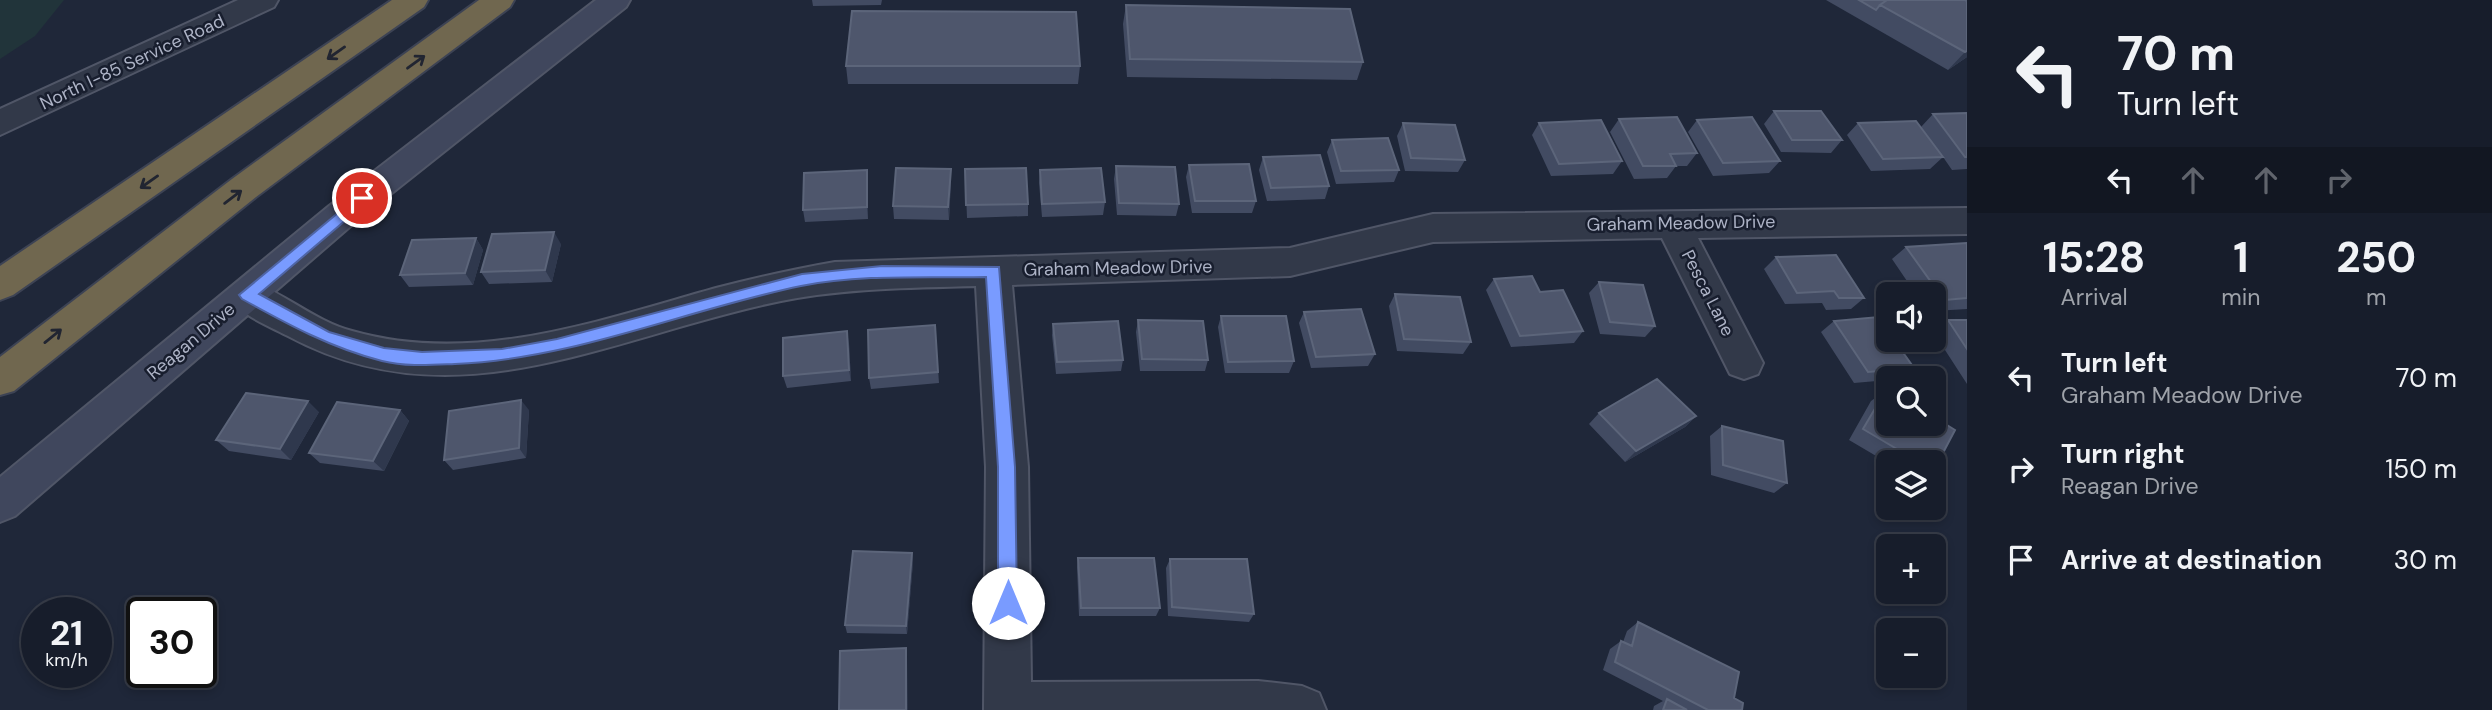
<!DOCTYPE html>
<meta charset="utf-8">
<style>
body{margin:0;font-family:"DM Sans",sans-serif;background:#202633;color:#f1f3f6;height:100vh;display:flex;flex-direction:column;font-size:26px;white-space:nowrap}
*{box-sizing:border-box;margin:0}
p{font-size:23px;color:#9ea2a9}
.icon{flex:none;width:38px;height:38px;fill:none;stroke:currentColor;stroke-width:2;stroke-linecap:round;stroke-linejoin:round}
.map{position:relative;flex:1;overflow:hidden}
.drawer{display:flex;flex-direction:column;background:#171d2b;width:525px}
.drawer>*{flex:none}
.banner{background:#171d2b;color:#f1f3f6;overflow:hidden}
.tools{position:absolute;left:1876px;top:282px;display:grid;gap:14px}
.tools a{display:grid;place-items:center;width:70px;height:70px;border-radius:10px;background:#171d2b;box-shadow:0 4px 10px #0003,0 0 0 2px #363b47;font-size:35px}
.speed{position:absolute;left:21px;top:597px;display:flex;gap:14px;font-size:35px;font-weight:700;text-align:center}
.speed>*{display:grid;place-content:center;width:91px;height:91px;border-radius:50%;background:#171d2b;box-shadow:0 4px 10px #0003,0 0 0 2px #363b47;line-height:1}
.speed small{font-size:18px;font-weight:400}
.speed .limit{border:4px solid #111;border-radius:10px;background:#fff;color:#111}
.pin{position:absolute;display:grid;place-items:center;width:60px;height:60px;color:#fff;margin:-30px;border:4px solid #fff;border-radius:50%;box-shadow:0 2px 7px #0007}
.me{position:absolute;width:77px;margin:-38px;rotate:0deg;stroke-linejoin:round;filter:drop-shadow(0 0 5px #0008)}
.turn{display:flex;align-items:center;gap:24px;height:147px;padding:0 35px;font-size:32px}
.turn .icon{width:91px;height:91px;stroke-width:2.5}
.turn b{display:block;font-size:49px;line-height:60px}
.lanes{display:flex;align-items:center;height:66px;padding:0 35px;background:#0003;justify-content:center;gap:35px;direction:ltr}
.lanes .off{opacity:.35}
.eta{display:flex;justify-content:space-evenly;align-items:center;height:119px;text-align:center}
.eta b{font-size:42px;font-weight:700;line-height:49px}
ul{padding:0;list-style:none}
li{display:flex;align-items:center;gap:21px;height:91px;padding:0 35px}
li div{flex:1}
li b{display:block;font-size:26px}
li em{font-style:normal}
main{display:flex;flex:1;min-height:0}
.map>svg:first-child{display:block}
.green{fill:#21343a}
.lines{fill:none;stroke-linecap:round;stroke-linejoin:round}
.street-casing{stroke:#505667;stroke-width:4}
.secondary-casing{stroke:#505667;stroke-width:4}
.highway-casing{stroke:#3d4354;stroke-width:4}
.street{fill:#323949;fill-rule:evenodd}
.secondary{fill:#40475d;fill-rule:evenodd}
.highway{fill:#70674f;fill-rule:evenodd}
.wall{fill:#424b62}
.shaded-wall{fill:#2f384d}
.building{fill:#4e566c;stroke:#5c657a;stroke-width:2}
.oneway{stroke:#212531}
.route{fill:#799bff;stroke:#4f65a6;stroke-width:2}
.labels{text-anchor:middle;stroke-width:5;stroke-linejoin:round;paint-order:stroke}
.street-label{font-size:18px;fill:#adb3c6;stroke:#181e2e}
</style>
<main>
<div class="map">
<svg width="1967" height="710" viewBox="0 0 1967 710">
<rect width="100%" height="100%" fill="#1f2739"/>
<!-- green -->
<path class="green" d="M0 0H64L35 36 0 59Z"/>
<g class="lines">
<defs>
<path id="street" d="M238 0H278L274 7 0 135V109Z
M1967 208V234L1698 238 1763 363 1758 374 1744 379 1730 374 1662 238 1433 242 1290 276 1012 285 1028 467 1031 682 1258 681 1302 686 1319 693 1326 710H984L986 467 976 286C910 288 845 288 781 301 613 335 457 427 288 336 269 326 239 315 228 295L234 285 247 280C284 292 314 321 352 331 474 366 598 321 716 288 755 278 795 269 835 262L1290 248 1433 214Z"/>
<path id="secondary" d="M596 0H630L626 7 353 224 15 516 0 522V477L329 206Z"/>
<path id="highway" d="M392 0H428L424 7 13 295 0 300V266Z
M479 0H514L510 7 256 197 14 391 0 395V357L232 179Z"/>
</defs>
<!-- street casing -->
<use href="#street" class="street-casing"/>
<!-- secondary casing -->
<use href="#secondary" class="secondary-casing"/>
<!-- highway casing -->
<use href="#highway" class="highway-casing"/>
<!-- street -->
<use href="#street" class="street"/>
<!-- secondary -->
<use href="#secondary" class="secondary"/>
<!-- highway -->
<use href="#highway" class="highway"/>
</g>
<!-- wall -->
<path class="wall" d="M812 0H882L881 5 813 6Z
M1826 0H1965L1967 57 1948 70Z
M1126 5 1363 62 1357 80 1127 77 1123 24Z
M846 66H1080L1078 84H848Z
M1774 111 1842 140 1831 153 1781 152 1764 124Z
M1967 113V169L1952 170 1943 157 1930 169 1871 171 1847 135 1858 123 1921 127 1933 114Z
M1619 119 1697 153 1687 166H1676L1667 178 1634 179 1610 132Z
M1697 120 1780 161 1769 173 1713 176 1688 132Z
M1403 123 1465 160 1458 172 1405 171 1397 136Z
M1539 123 1622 161 1613 174 1551 176 1532 135Z
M1332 140 1399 170 1394 182 1336 184 1327 152Z
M1263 157 1329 186 1325 199 1267 201 1259 170Z
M1189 165 1256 201 1252 213H1192L1186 177Z
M1116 166 1179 204 1176 216 1117 215 1114 179Z
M965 169 1028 204V216L967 218Z
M867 170 868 183V219L805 222 803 210Z
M1040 170 1105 202 1103 215 1042 217 1039 183Z
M951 181 949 220 894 219 893 206Z
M476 238 483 250 473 285 409 287 400 275Z
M1967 243V309L1934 311V294H1894L1906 284H1909L1892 259 1906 247Z
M561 244 552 282 489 284 481 272Z
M1776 257 1864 298 1851 309 1826 310 1822 303 1785 304 1764 269Z
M1494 279 1540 292 1583 331 1574 343 1511 347 1486 290Z
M1599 282 1655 326 1645 337 1600 334 1589 293Z
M1395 294 1471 342 1463 354 1397 351 1389 306Z
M1304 312 1375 354 1368 366 1311 368 1299 323Z
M1221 316 1294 361 1289 373H1225L1218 327Z
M1138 320 1208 360 1205 371H1140L1136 332Z
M1948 320H1967V384L1934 333Z
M1834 321 1914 368 1901 378H1888V380L1854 383 1821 332Z
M1053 324 1123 360 1121 371 1056 374 1052 335Z
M935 325 939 383 871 389 869 378Z
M849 343 851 381 787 388 783 376Z
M1886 390 1934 462H1888V463L1849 440 1871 401Z
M400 410 409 421 384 471 320 463 309 453Z
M529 410 526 458 453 470 444 460Z
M319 412 291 460 229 451 216 440Z
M1599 413 1696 416 1685 427 1625 462 1589 424Z
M1722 426 1787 483 1774 493 1711 475 1710 436Z
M912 553 913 562 907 634 847 633 845 625Z
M1078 558 1160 608 1156 616H1079L1077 567Z
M1170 559 1254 614 1249 622 1168 616 1166 568Z
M1638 622 1734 698 1742 710H1653L1654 706 1663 701 1603 670 1610 649 1621 641 1623 642 1627 631Z"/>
<!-- shaded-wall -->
<path class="shaded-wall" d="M1967 51V57L1948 70 1965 52Z
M951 169V181L949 220 948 207Z
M867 170 868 183V219L867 207Z
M554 232 561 244 552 282 545 270Z
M476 238 483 250 473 285 465 273Z
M847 331 849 343 851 381 849 370Z
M521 400 529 410 526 458 519 448Z
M308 401 319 412 291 460 280 449Z
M400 410 409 421 384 471 373 461Z
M1696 416 1685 427 1625 462 1636 451Z
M912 553 913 562 907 634 906 626Z
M906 648 907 656 908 710H906Z"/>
<!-- building -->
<path class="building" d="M1859 0H1887L1880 5 1876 10Z
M1887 0H1965L1967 1V51L1965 52 1880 5Z
M1126 5 1350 9 1363 62 1130 59Z
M852 11 1076 12 1080 66H846Z
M1774 111H1821L1842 140H1792Z
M1967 113V157H1965L1933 114Z
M1677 117 1697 153 1670 154 1676 166H1643L1619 119Z
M1752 117 1780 161 1723 163 1697 120Z
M1601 120 1622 161 1559 164 1539 123Z
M1916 121 1943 157 1883 159 1858 123Z
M1403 123 1455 125 1465 160 1411 158Z
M1388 138 1399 170 1341 171 1332 140Z
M1320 155 1329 186 1271 188 1263 157Z
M1249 164 1256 201H1195L1189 165Z
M1116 166 1175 167 1179 204 1119 203Z
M896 168 951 169 948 207 893 206Z
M1026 168 1028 204 966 205 965 169Z
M1101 168 1105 202 1042 204 1040 170Z
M867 170V207L803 210 804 173Z
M554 232 545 270 481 272 492 234Z
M476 238 465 273 400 275 412 240Z
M1967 243V298L1934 301V294H1913L1906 284 1931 282 1906 247Z
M1836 255 1864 298H1839L1834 291 1797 293 1776 257Z
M1532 276 1540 292 1563 290 1583 331 1520 336 1494 279Z
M1599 282 1643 285 1655 326 1610 322Z
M1395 294 1460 297 1471 342 1404 339Z
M1361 309 1375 354 1316 357 1304 312Z
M1221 316H1286L1294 361 1228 362Z
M1879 317 1888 331V340H1894L1914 368 1868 372 1834 321Z
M1138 320 1203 321 1208 360 1142 359Z
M1948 320H1967V349Z
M1118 321 1123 360 1057 362 1053 324Z
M935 325 938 372 869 378 868 330Z
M847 331 849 370 783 376V338Z
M1657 379 1696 416 1636 451 1599 413Z
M1886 390 1888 391V424H1934V417L1955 430 1934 470V462H1919L1863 429Z
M246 393 308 401 280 449 216 440Z
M521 400 519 448 444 460 449 411Z
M337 402 400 410 373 461 309 453Z
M1722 426 1783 441 1787 483 1723 465Z
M853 551 912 553 906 626 845 625Z
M1078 558H1154L1160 608H1081Z
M1170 559H1247L1254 614 1172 607Z
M1638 622 1739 672 1734 698 1743 703 1742 710H1708L1615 662 1621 641 1632 646Z
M906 648V710H839L840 651Z
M1667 699 1687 710H1663Z"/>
<!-- one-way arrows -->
<defs><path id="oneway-shaft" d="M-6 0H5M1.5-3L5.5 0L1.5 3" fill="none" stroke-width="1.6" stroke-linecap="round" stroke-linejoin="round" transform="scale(1.75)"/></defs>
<g class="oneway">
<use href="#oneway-shaft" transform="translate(336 53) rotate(145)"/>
<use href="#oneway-shaft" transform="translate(416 62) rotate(-36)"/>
<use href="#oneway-shaft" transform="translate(149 182) rotate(145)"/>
<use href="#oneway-shaft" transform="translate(233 197) rotate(-37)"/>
<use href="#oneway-shaft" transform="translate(53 336) rotate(-39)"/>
</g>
<!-- route -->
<path class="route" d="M362 193 367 194V202L259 294 329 332 384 348 422 352 502 349 557 339 802 274 882 266 999 267 1015 467 1017 603 1014 609 1008 612 1001 609 998 603V467L986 277C925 278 861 274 801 286 685 310 575 359 455 364 431 365 406 367 382 361 331 348 287 324 242 299L239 295Z"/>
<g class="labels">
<!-- street labels -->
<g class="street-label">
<text transform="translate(132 62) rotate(-25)" y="6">North I-85 Service Road</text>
<text transform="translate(1681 223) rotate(-1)" y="6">Graham Meadow Drive</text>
<text transform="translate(1118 268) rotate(-1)" y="6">Graham Meadow Drive</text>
<text transform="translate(1708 293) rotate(63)" y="6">Pesca Lane</text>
<text transform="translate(191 341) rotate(-40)" y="6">Reagan Drive</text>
</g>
</g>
</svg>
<div class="tools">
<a><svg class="icon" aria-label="sound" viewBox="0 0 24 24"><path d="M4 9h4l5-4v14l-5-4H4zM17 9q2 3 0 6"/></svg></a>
<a><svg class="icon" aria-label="search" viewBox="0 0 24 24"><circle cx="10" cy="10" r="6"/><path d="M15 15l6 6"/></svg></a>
<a><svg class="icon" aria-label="layers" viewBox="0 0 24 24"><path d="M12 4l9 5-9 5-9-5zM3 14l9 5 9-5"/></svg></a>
<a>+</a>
<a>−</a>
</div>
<div class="speed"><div>21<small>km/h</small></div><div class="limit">30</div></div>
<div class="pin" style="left:362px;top:198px;background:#d93025"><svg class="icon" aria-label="arrive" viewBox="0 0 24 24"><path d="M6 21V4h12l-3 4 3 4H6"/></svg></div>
<svg class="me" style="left:1008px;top:603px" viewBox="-20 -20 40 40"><circle r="19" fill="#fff"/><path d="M0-13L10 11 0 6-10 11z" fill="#799bff"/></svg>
</div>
<section class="drawer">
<div class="banner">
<div class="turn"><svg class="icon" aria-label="left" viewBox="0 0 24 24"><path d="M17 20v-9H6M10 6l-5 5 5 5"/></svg><div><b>70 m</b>Turn left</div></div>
<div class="lanes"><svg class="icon" aria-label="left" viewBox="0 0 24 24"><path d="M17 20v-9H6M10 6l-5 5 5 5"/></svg><svg class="icon off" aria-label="ahead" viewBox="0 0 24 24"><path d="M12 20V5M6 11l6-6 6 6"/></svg><svg class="icon off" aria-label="ahead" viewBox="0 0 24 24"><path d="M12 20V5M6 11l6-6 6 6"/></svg><svg class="icon off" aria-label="right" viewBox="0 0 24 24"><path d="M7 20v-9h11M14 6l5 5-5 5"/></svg></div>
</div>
<div class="eta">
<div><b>15:28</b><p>Arrival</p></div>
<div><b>1</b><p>min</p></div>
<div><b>250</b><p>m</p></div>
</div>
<ul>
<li><svg class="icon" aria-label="left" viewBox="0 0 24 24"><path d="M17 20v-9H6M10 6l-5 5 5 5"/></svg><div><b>Turn left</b><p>Graham Meadow Drive</p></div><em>70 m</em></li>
<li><svg class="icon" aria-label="right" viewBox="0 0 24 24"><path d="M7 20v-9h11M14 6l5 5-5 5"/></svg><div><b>Turn right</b><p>Reagan Drive</p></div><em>150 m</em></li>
<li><svg class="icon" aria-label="arrive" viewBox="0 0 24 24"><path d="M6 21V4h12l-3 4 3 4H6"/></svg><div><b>Arrive at destination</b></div><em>30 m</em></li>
</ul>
</section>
</main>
